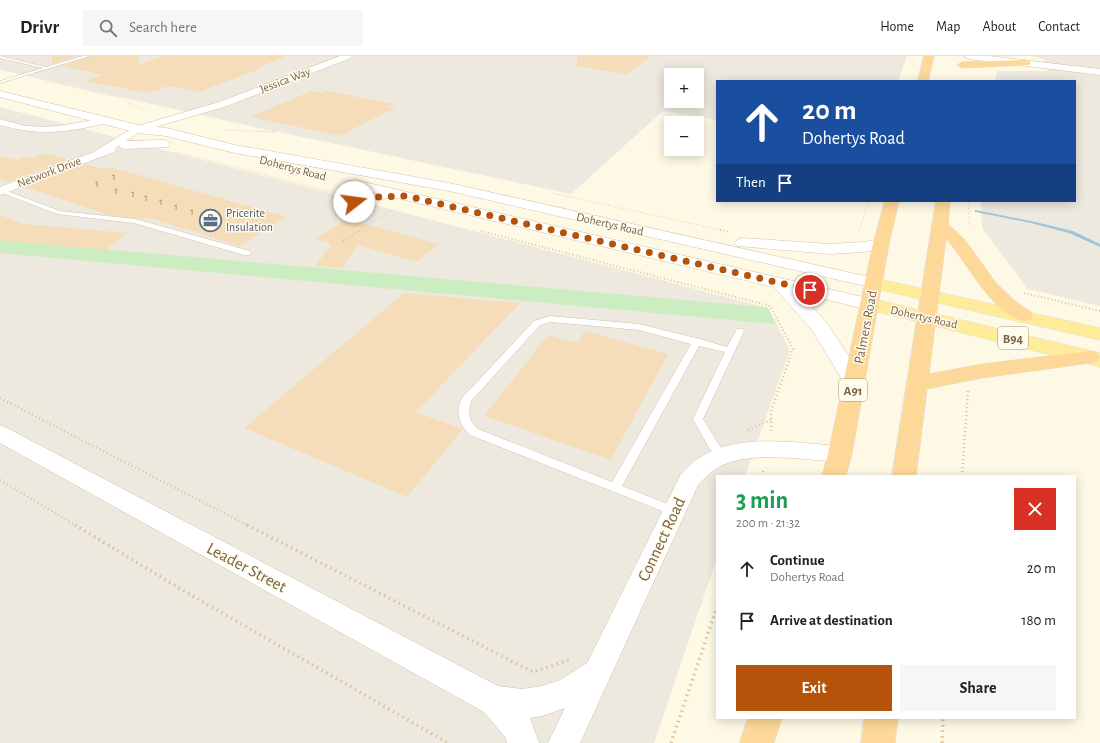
<!DOCTYPE html>
<meta charset="utf-8">
<style>
body{margin:0;font-family:"Alegreya Sans",sans-serif;background:#f6f6f6;color:#222;height:100vh;display:flex;flex-direction:column;font-size:15px;white-space:nowrap}
*{box-sizing:border-box;margin:0}
p{font-size:13px;color:#767676}
.icon{flex:none;width:22px;height:22px;fill:none;stroke:currentColor;stroke-width:2;stroke-linecap:round;stroke-linejoin:round}
.map{position:relative;flex:1;overflow:hidden}
.sheet{position:absolute;left:716px;top:419px;width:360px;height:244px;display:flex;flex-direction:column;background:#fff;border-radius:0px;box-shadow:0 2px 10px #0003}
.sheet>*{flex:none}
.banner{position:absolute;left:716px;top:24px;width:360px;height:122px;border-radius:0px;box-shadow:0 2px 10px #0003;background:#1a4fa0;color:#fff;overflow:hidden}
.controls{position:absolute;left:664px;top:12px;display:grid;gap:8px}
.controls a{display:grid;place-items:center;width:40px;height:40px;border-radius:0px;background:#fff;box-shadow:0 2px 10px #0003;font-size:20px}
.pin{position:absolute;display:grid;place-items:center;width:34px;height:34px;color:#fff;margin:-17px;border:2px solid #fff;border-radius:50%;box-shadow:0 1px 4px #0007}
.me{position:absolute;width:44px;margin:-22px;rotate:75deg;stroke-linejoin:round;filter:drop-shadow(0 0 3px #0008)}
.turn{display:flex;align-items:center;gap:14px;height:84px;padding:0 20px;font-size:18px}
.turn .icon{width:52px;height:52px;stroke-width:2.5}
.turn b{display:block;font-size:28px;line-height:34px}
.then{display:flex;align-items:center;height:38px;padding:0 20px;background:#0003;gap:8px;font-size:15px}
.round{display:grid;place-items:center;flex:none;width:42px;height:42px;border-radius:0px;background:#f6f6f6}
.headline{display:flex;align-items:center;justify-content:space-between;height:68px;padding:0 20px}
h1{font-size:24px;font-weight:600;line-height:30px;color:#1e9e55}
.primary-button{display:flex;gap:8px;margin-top:auto;padding:8px 20px}
.primary-button a{flex:1;height:46px;border-radius:0px;background:#b45309;color:#fff;font-size:16px;font-weight:600;line-height:46px;text-align:center}
.primary-button a+a{background:#f6f6f6;color:#222}
ul{padding:0;list-style:none}
li{display:flex;align-items:center;gap:12px;height:52px;padding:0 20px}
li div{flex:1}
li b{display:block;font-size:15px}
li em{font-style:normal}
header{display:flex;align-items:center;gap:24px;box-sizing:border-box;height:56px;padding:0 20px;background:#fff;border-bottom:1px solid #e0e0e0}
header strong{font-size:19px}
nav{display:flex;gap:22px;margin-inline-start:auto;font-size:14px}
.search{width:280px;height:36px;background:#f6f6f6;display:flex;align-items:center;gap:10px;box-sizing:border-box;padding:0 14px;border-radius:0px;color:#767676;font-size:15px}
.map>svg:first-child{display:block}
.industrial{fill:#eee9df;fill-rule:evenodd}
.green{fill:#cbedc1}
.lines{fill:none;stroke-linecap:round;stroke-linejoin:round}
.stream{fill:#9cc6dc;fill-rule:evenodd}
.building{fill:#f6ddba}
.service-casing{stroke:#d1c2a9;stroke-width:1}
.minor-casing{stroke:#d1c2a9;stroke-width:1}
.secondary-casing{stroke:#d4c4a6;stroke-width:1}
.primary-casing{stroke:#e2dcd7;stroke-width:1}
.trunk-casing{stroke:#e2dcd7;stroke-width:1}
.path-far4{stroke:#dbc19c;stroke-width:1;stroke-dasharray:0.5 1.5;stroke-linecap:butt}
.path-far3{stroke:#dbc19c;stroke-width:1.5;stroke-dasharray:0.5 2;stroke-linecap:butt}
.path-far2{stroke:#dbc19c;stroke-width:2;stroke-dasharray:1 2.5;stroke-linecap:butt}
.path-far1{stroke:#dbc19c;stroke-width:2.5;stroke-dasharray:1 3;stroke-linecap:butt}
.path{stroke:#dbc19c;stroke-width:3.5;stroke-dasharray:1.5 4;stroke-linecap:butt}
.service{fill:#fff;fill-rule:evenodd}
.minor{fill:#fff;fill-rule:evenodd}
.secondary{fill:#fff;fill-rule:evenodd}
.primary{fill:#ffec9b;fill-rule:evenodd}
.trunk{fill:#fed898;fill-rule:evenodd}
.route{stroke:#b45309;stroke-width:7;stroke-dasharray:0 12.6}
.labels{text-anchor:middle;stroke-width:3;stroke-linejoin:round;paint-order:stroke}
.far-number-label{font-size:10px;fill:#988164}
.far-street-label{font-size:12px;fill:#796247;stroke:#fffbed}
.far-service-label{font-size:12px;fill:#4e5e75;stroke:#fffbed;text-anchor:start}
.shield{fill:#fffbed;stroke:#a19079;stroke-width:1}
.shield-label{font-size:13px;font-weight:bold;fill:#796247}
.street-label{font-size:14px;fill:#796247;stroke:#fffbed}
.near-street-label{font-size:17px;fill:#796247;stroke:#fffbed}
</style>
<header>
<strong>Drivr</strong>
<div class="search"><svg class="icon" aria-label="search" viewBox="0 0 24 24"><circle cx="10" cy="10" r="6"/><path d="M15 15l6 6"/></svg>Search here</div>
<nav><a>Home</a><a>Map</a><a>About</a><a>Contact</a></nav>
</header>
<div class="map">
<svg width="1100" height="687" viewBox="0 0 1100 687">
<rect width="100%" height="100%" fill="#fef9e5"/>
<!-- industrial -->
<path class="industrial" d="M0 0H907L898 25H717V64L663 55 571 138 227 65 0 14ZM671 19H697V45H671Z
M1031 0H1100V250L1028 233 982 172 981 145H1075V25H995L997 15H1047L1044 3Z
M0 51 768 252 790 294 745 420H717V502L654 687H0Z"/>
<!-- green -->
<path class="green" d="M0 184 764 251 768 252 776 268 0 197Z"/>
<g class="lines">
<!-- stream -->
<path class="stream" d="M975 154 1031 165 1073 175 1100 188V191L1069 177 1031 167 976 156H975Z"/>
</g>
<!-- building -->
<path class="building" d="M52 0H78L52 8Z
M91 0H139L140 8 164 0H283V2L256 12 260 13 199 36 169 30 147 37 85 25 103 19 62 10Z
M577 0H651L627 18 577 10Z
M311 35 321 37 327 35 395 48 389 51 395 52 340 80 250 61Z
M46 97 69 104 8 126 0 124V100L15 104 27 100 32 102Z
M86 108 103 113 110 111 287 161 239 190 147 161 143 164 108 159 24 131Z
M0 159 24 168 127 177 106 194 0 184Z
M347 163 439 188 416 206 358 189 342 212 315 210 332 188 315 183Z
M404 237 520 247 416 356 463 373 407 441 244 372Z
M585 275 668 298 611 404 484 360 548 279 576 287Z"/>
<g class="lines">
<defs>
<path id="service" d="M0 0 46 11 83 0H90L0 27V25L43 12 0 2Z
M346 126H350L360 139V143L376 139 403 138 406 140 403 142 376 143 354 149 351 147C357 139 350 134 345 127Z
M0 134H4L60 155 135 163 250 195 251 197 250 199H244L134 167 57 158 0 136Z
M550 260 639 268 700 283 727 291 737 273H743L744 275 703 363 717 386 728 400 727 403H719L709 392 693 363 725 296 699 290 622 430 678 452 680 455 678 458 674 460 670 458 470 379C459 368 455 356 462 342L534 265ZM551 266 639 274 691 288 612 426 478 373C468 364 468 358 471 345L540 269Z"/>
<path id="minor" d="M340 0H352L351 2 227 50 142 75 115 92 116 94 114 96 0 139V131L94 96 134 71 219 46Z
M964 0H989L1100 13V19L968 3Z
M102 62 106 63 107 65 106 67C68 77 38 80 0 69V63C7 65 14 67 21 69 47 74 76 67 102 62Z
M0 369 7 372 498 630 522 633 542 630 560 624 587 607 681 418C688 411 694 404 702 400 743 377 796 387 840 390L848 392 851 398 848 404 840 406C806 404 749 394 719 411 711 415 704 423 698 429L580 687H548L565 652 542 660 530 662 539 687H507L506 682 484 656 0 387Z"/>
<path id="secondary" d="M0 35 138 69 166 72 235 89 449 127 874 222 880 223 883 227 880 231 874 232 449 135 235 97 166 80 138 77 0 41Z
M164 84 168 85 170 88 168 91 125 93 121 92 119 89 121 86 125 85Z
M355 124 876 244 878 248 876 252 869 254 799 237 827 267 866 327 863 332 855 334 847 332 812 274 774 231 350 131 348 128 350 125Z
M743 182 830 188 864 186 881 183 887 185 889 188 887 191 864 196 830 198 737 190 735 187 737 184Z"/>
<path id="primary" d="M874 222 1100 272V284L868 231 865 227 868 223Z
M869 242 1100 297V311L862 252 860 248 862 244Z"/>
<path id="trunk" d="M924 0H934L928 25H918Z
M1026 4 1029 5 1031 7 1029 9 962 12 957 9 962 6Z
M885 145H899L889 188 852 398 846 420H822L828 398 873 188Z
M936 145H950L948 168 965 184 996 227 1015 245 1031 256 1033 260 1031 264C999 272 965 202 946 183L929 318 982 308 1090 295 1097 296 1100 301 1097 306 1090 307 982 322 927 333 916 420H892Z
M748 662H782L774 687H740Z
M864 662H898L895 687H861Z"/>
</defs>
<!-- service casing -->
<use href="#service" class="service-casing"/>
<!-- minor casing -->
<use href="#minor" class="minor-casing"/>
<!-- secondary casing -->
<use href="#secondary" class="secondary-casing"/>
<!-- primary casing -->
<use href="#primary" class="primary-casing"/>
<!-- trunk casing -->
<use href="#trunk" class="trunk-casing"/>
<!-- path-far4 -->
<path class="path-far4" d="M47 25 121 42 146 56
M225 74 275 76"/>
<!-- path-far3 -->
<path class="path-far3" d="M257 75 275 76
M177 96 339 138
M552 137 725 175
M969 145V172
M359 175 391 154
M859 175 869 145"/>
<!-- path-far2 -->
<path class="path-far2" d="M720 174 730 176
M481 175 770 250 793 293 789 303
M343 185 360 174
M1024 237 1100 255"/>
<!-- path-far1 -->
<path class="path-far1" d="M0 342 249 470
M748 374 771 364
M771 375V355L790 302
M762 420 764 413
M962 420 968 335
M0 424 77 470"/>
<!-- path -->
<path class="path" d="M75 469 179 532 448 687
M247 469 533 616 569 604
M671 687 717 551
M942 687 943 662"/>
<!-- service -->
<use href="#service" class="service"/>
<!-- minor -->
<use href="#minor" class="minor"/>
<!-- secondary -->
<use href="#secondary" class="secondary"/>
<!-- primary -->
<use href="#primary" class="primary"/>
<!-- trunk -->
<use href="#trunk" class="trunk"/>
</g>
<g class="lines">
<!-- route -->
<path class="route" d="M354 146 376 141 406 140 810 234"/>
</g>
<!-- icons -->
<defs>
<symbol id="office-ring" viewBox="-11 -11 22 22"><circle r="9.5" fill="#fffbed" stroke="#5c6f8a" stroke-width="1.5"/><path d="M-6-3h4V-5.5h4V-3h4V5H-6ZM-1-4.5V-3h2v-1.5ZM-6 0V1H6V0Z" fill="#5c6f8a"/></symbol>
</defs>
<g fill-rule="evenodd">
<use href="#office-ring" x="198" y="152" width="25" height="25"/>
</g>
<g class="labels">
<!-- far-number labels -->
<g class="far-number-label">
<text x="114" y="124">1</text>
<text x="97" y="131">1</text>
<text x="116" y="138">1</text>
<text x="133" y="141">1</text>
<text x="146" y="145">1</text>
<text x="161" y="149">1</text>
<text x="176" y="154">1</text>
<text x="192" y="159">1</text>
</g>
<!-- far-street labels -->
<g class="far-street-label">
<text transform="translate(285 24) rotate(-21)" y="4">Jessica Way</text>
<text transform="translate(293 112) rotate(15)" y="4">Dohertys Road</text>
<text transform="translate(49 116) rotate(-21)" y="4">Network Drive</text>
<text transform="translate(610 168) rotate(13)" y="4">Dohertys Road</text>
<text transform="translate(924 261) rotate(13)" y="4">Dohertys Road</text>
</g>
<!-- far-service labels -->
<g class="far-service-label">
<text x="226" y="161">Pricerite<tspan x="226" dy="14">Insulation</tspan></text>
</g>
<!-- shield labels -->
<g class="shield">
<rect x="998" y="271" width="30" height="22" rx="3"/>
<rect x="839" y="323" width="28" height="22" rx="3"/>
</g>
<g class="shield-label">
<text x="1013" y="287">B94</text>
<text x="853" y="339">A91</text>
</g>
<!-- street labels -->
<g class="street-label">
<text transform="translate(865 271) rotate(-79)" y="5">Palmers Road</text>
</g>
<!-- near-street labels -->
<g class="near-street-label">
<text transform="translate(661 483) rotate(-65)" y="6">Connect Road</text>
<text transform="translate(247 511) rotate(28)" y="6">Leader Street</text>
</g>
</g>
</svg>
<div class="controls">
<a>+</a>
<a>−</a>
</div>
<div class="pin" style="left:810px;top:234px;background:#d93025"><svg class="icon" aria-label="arrive" viewBox="0 0 24 24"><path d="M6 21V4h12l-3 4 3 4H6"/></svg></div>
<svg class="me" style="left:354px;top:146px" viewBox="-20 -20 40 40"><circle r="19" fill="#fff"/><path d="M0-13L10 11 0 6-10 11z" fill="#b45309"/></svg>
<div class="banner">
<div class="turn"><svg class="icon" aria-label="ahead" viewBox="0 0 24 24"><path d="M12 20V5M6 11l6-6 6 6"/></svg><div><b>20 m</b>Dohertys Road</div></div>
<div class="then">Then<svg class="icon" aria-label="arrive" viewBox="0 0 24 24"><path d="M6 21V4h12l-3 4 3 4H6"/></svg></div>
</div>
<section class="sheet">
<div class="headline"><div><h1>3 min</h1><p>200 m · 21:32</p></div><a class="round" style="background:#d93025;color:#fff"><svg class="icon" aria-label="close" viewBox="0 0 24 24"><path d="M6 6l12 12M18 6L6 18"/></svg></a></div>
<ul>
<li><svg class="icon" aria-label="ahead" viewBox="0 0 24 24"><path d="M12 20V5M6 11l6-6 6 6"/></svg><div><b>Continue</b><p>Dohertys Road</p></div><em>20 m</em></li>
<li><svg class="icon" aria-label="arrive" viewBox="0 0 24 24"><path d="M6 21V4h12l-3 4 3 4H6"/></svg><div><b>Arrive at destination</b></div><em>180 m</em></li>
</ul>
<div class="primary-button"><a>Exit</a><a>Share</a></div>
</section>
</div>
